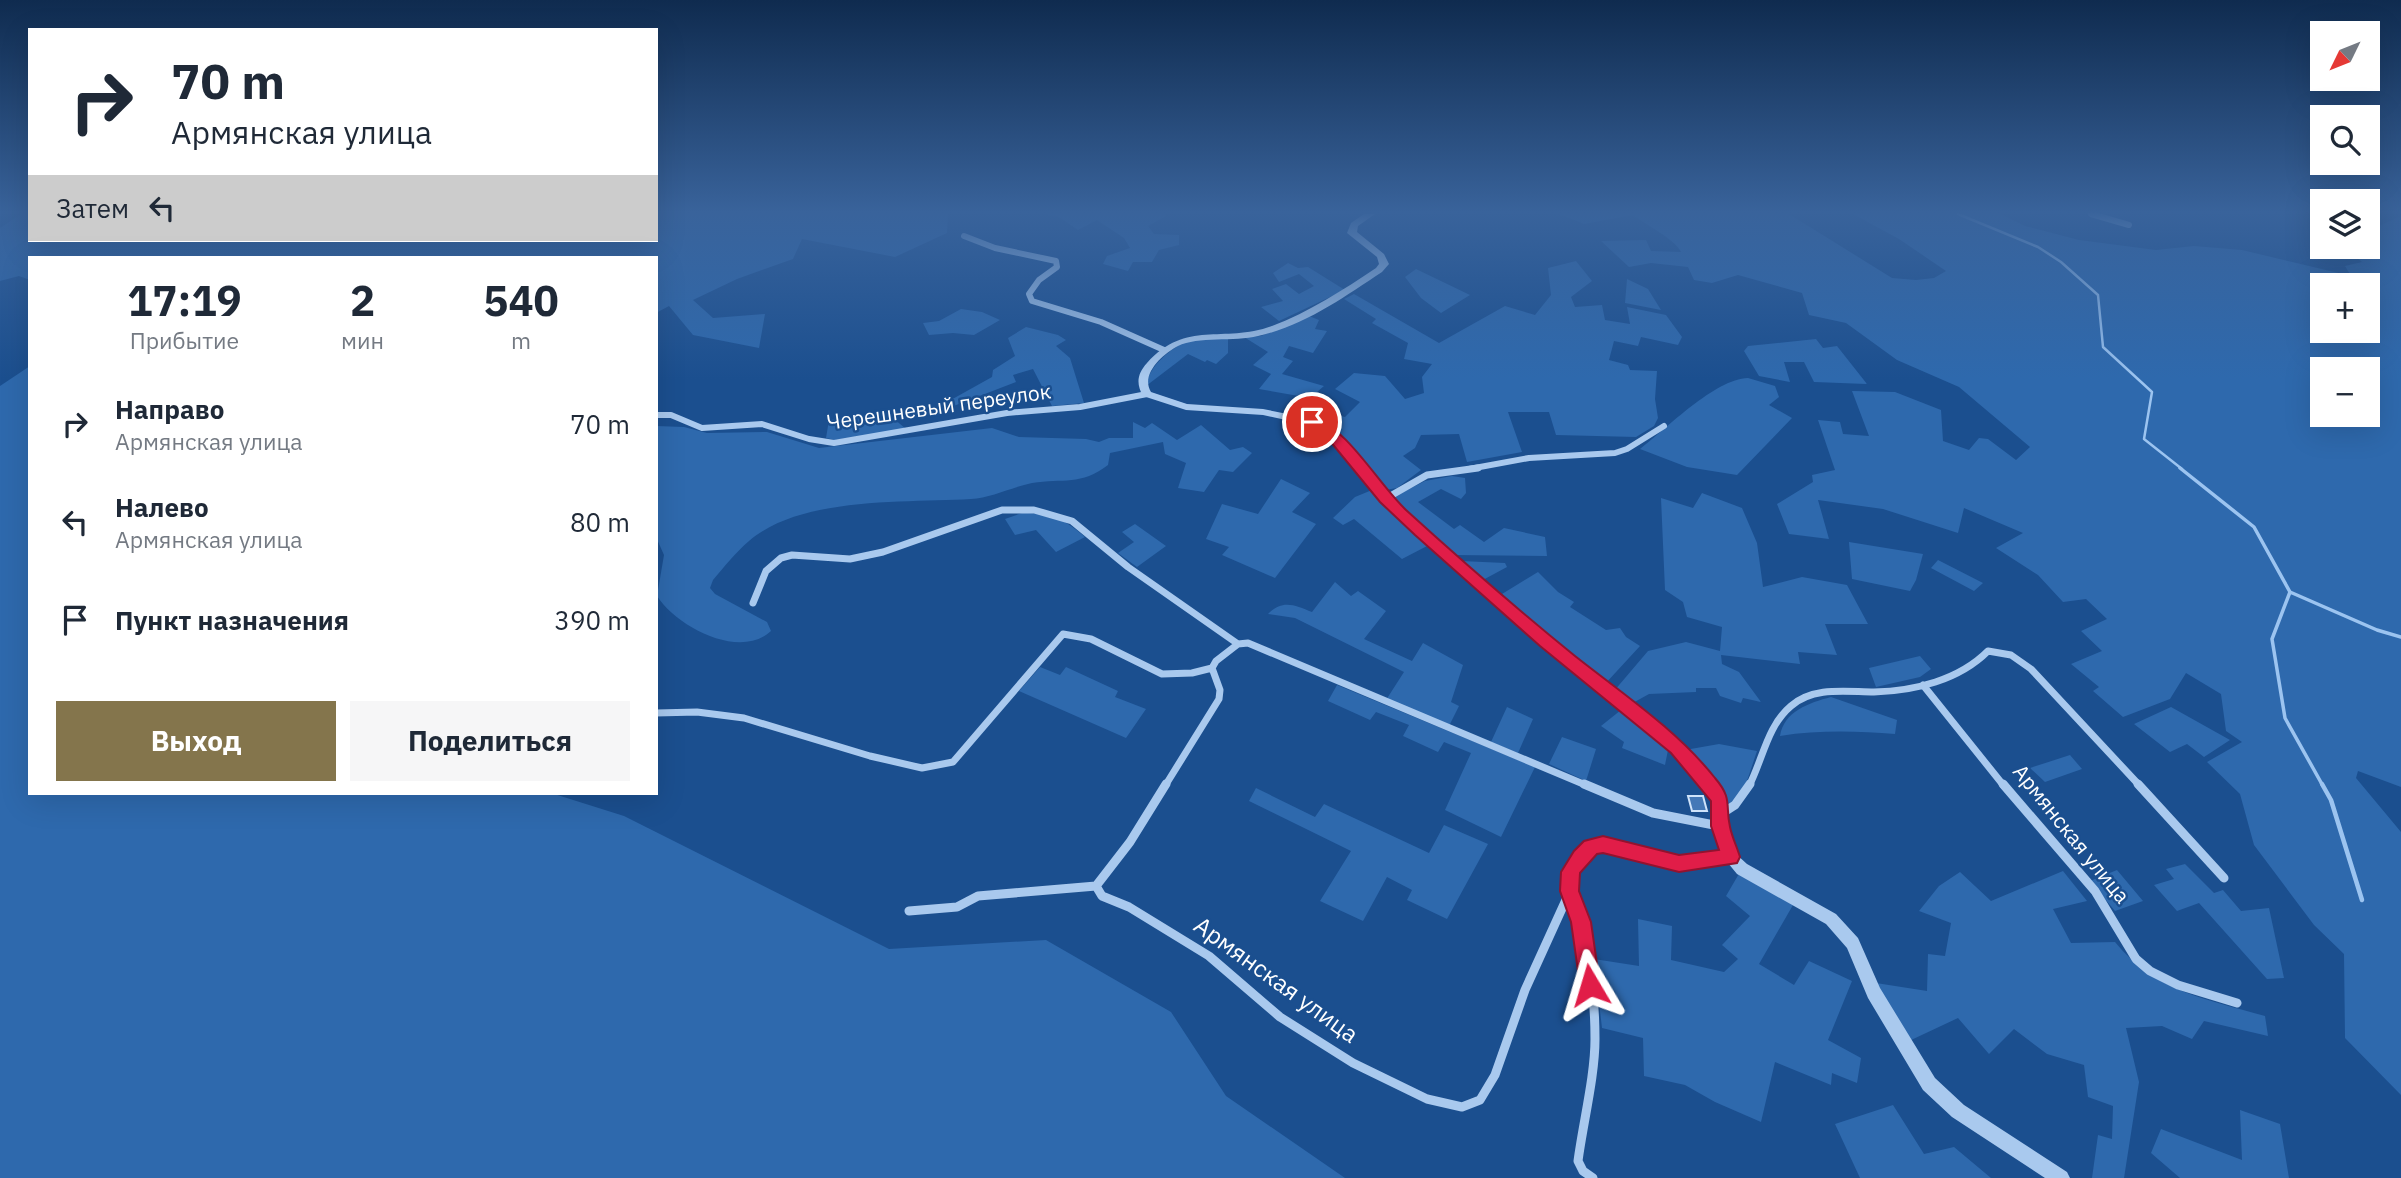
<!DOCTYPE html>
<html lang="ru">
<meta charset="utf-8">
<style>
body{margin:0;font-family:"IBM Plex Sans",sans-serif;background:#f6f6f7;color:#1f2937;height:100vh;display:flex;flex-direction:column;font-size:26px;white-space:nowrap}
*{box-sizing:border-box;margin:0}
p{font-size:23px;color:#747a83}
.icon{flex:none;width:38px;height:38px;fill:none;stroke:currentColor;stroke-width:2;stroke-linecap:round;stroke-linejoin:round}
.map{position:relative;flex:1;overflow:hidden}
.side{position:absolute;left:28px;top:256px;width:630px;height:539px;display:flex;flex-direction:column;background:#fff;border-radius:0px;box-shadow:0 7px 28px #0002}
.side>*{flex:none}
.guide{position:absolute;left:28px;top:28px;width:630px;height:214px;border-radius:0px;box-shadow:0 7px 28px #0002;background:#fff;color:#1f2937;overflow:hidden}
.needle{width:46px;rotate:227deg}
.controls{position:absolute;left:2310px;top:21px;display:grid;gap:14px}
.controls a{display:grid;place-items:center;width:70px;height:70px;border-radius:0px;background:#fff;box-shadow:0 7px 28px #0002;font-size:35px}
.pin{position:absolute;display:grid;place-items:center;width:60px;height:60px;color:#fff;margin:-30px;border:4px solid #fff;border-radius:50%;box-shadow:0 2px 7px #0007}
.me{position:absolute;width:77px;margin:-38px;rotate:353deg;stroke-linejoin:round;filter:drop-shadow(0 0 5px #0008)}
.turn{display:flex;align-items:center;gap:24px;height:147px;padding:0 28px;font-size:32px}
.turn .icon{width:91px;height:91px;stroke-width:2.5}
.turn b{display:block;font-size:49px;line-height:60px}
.then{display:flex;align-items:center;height:66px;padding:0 28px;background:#0003;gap:14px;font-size:26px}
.eta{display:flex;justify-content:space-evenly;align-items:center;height:119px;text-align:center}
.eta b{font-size:42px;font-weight:800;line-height:49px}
.button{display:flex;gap:14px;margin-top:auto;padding:14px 28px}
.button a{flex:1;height:80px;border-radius:0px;background:#84754c;color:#fff;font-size:28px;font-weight:800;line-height:80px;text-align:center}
.button a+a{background:#f6f6f7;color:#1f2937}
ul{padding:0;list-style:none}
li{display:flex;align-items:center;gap:21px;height:98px;padding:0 28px}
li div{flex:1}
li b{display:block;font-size:26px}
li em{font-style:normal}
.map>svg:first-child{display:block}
.green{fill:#2e69ad;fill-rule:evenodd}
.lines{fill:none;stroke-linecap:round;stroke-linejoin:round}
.stream-far2{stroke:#9cc4f0;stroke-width:2.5}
.stream-far1{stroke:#9cc4f0;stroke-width:3.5}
.stream{stroke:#9cc4f0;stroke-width:4.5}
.building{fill:#4478b7;stroke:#cfe3fa;stroke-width:2}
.minor-far2{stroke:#a9c9ee;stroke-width:6}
.minor-far1{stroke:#a9c9ee;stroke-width:7}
.minor{stroke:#a9c9ee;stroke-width:9}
.tertiary{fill:#a9c9ee;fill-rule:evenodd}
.route{fill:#e11d48;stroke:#92132f;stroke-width:2}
.labels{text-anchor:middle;stroke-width:5;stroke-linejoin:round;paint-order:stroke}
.street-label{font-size:21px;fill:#fff;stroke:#1b4f8f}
.near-street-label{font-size:24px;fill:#fff;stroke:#1b4f8f}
</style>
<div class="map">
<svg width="2401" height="1178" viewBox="0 0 2401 1178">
<rect width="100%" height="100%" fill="#1b4f8f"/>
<!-- green -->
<path class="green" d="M21 214H30V240H656V214H948L947 233 895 257 802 239 793 259 737 279 693 300 713 318 765 314 759 348 693 335 669 306 656 313V257H30V280L19 276 0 281V228Z
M1044 214H1165L1166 216 1148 226 1154 234 1179 235V245L1159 250 1152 262H1133L1128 271 1103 264 1107 256 1130 248 1124 238 1097 220 1078 230 1059 217Z
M1559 214H1789L1892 278 1916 280 1934 278 1946 271 1899 239 1853 214H2001L2025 226 2079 240 2156 250 2194 246 2242 250 2351 276 2345 266 2362 262 2345 247H2368V231L2401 216V787L2358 771 2356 778 2401 832V1095L2345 1038 2344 954 2314 925 2254 845 2240 794 2207 762 2242 742 2226 731 2221 694 2186 673 2170 699 2123 717 2093 691 2099 687 2071 664 2102 651 2081 631 2107 619 2086 599 2063 602 2038 575 1996 548 2023 533 1964 508 1958 533 1883 509 1818 500 1829 539 1789 534 1777 504 1813 482 1812 475 1835 470 1818 420 1840 422 1843 434 1869 436 1852 391 1895 392 1941 410 1943 441 1969 450 1979 438 1988 439 2016 460 2030 447 1959 387 1897 360 1846 323 1809 315 1802 293 1738 275 1712 283 1694 280 1688 267 1651 263 1629 267 1601 241 1646 240 1651 251 1681 252C1675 239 1646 225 1633 215L1584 224ZM2368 285V331H2322V285ZM2368 369V415H2322V369Z
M1576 261 1592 281 1571 297 1575 307 1602 305 1605 320 1630 324 1627 307 1666 315 1682 337 1678 345 1641 337 1638 346 1614 341 1609 360 1628 365 1630 370 1657 371 1655 399 1658 418 1654 426 1636 437 1556 435 1549 412H1508L1522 452 1467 462 1459 434 1421 435 1415 448 1403 456 1421 470 1397 488 1385 490C1361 457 1339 421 1295 415 1310 404 1329 413 1345 417L1360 402 1335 389 1354 373 1385 376 1405 399 1424 393 1422 377 1432 364 1404 359 1408 343 1372 323 1376 319 1344 299 1354 294 1439 343 1505 306 1535 315 1551 295 1548 268Z
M1288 263 1298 268 1308 267 1345 290 1279 321 1261 307 1283 301 1272 289 1286 284 1299 294 1314 286 1299 274 1279 282 1273 273Z
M1416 269 1470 295 1441 313 1421 298 1405 277Z
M1627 279 1648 289 1661 310 1625 303Z
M961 309 982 312 1000 320 974 335 953 333 929 335 923 323 939 321Z
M1309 316 1319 320 1315 329 1327 331 1313 353 1289 346 1283 357 1293 361 1282 374 1324 386 1310 398 1259 389 1271 374 1253 365 1268 352 1244 337 1261 336Z
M1026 327 1058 335 1066 340 1056 346 1070 358 1084 403 1052 406 1033 369 1013 375 1016 382 951 407 949 401 992 377 993 370 1015 356 1008 338Z
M1189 339H1228V353L1216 364 1207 360 1205 362 1188 354 1146 386C1150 364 1170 350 1189 339Z
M1816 339 1823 348 1837 346 1867 384 1814 382 1804 362H1784L1790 382 1759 376 1744 351 1748 346Z
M30 366V793H551L624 816 889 949 1046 940 1171 1012 1226 1096 1345 1178H0V386Z
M1748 378 1775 386 1779 397 1769 405 1792 418 1737 475 1687 467 1640 449C1667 428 1715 379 1748 378Z
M887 413 906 429 835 440 826 438 829 420Z
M1133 422 1145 428 1152 423 1177 440 1201 425 1230 450 1243 447 1252 453 1233 472 1219 470 1204 492 1178 488 1186 463 1165 454 1163 442 1110 453 1108 465C1081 486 1063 478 1032 483 1012 487 991 498 971 499 906 503 801 496 749 541 736 552 724 567 713 580L710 588 715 594 767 622 771 631C740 660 677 627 657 596L664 555 656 537V426L684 427 707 433 767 432 819 448 992 428 1019 437 1086 439 1099 442 1109 438H1133Z
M1452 476 1465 478 1466 493 1461 499 1441 489 1418 502 1454 529 1460 525 1484 542 1504 528 1545 537 1547 556 1452 555 1389 499 1425 481Z
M1281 479 1310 493 1292 512 1316 524 1275 578 1222 555 1229 547 1206 539 1222 504 1258 514Z
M1372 490 1429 545 1402 559 1354 519 1343 525 1333 518 1355 497Z
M1702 493 1742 508 1757 543 1763 587 1802 577 1847 585 1868 624H1825L1837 655 1798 652 1800 664 1721 655 1722 664 1739 672 1761 702 1743 698 1741 703 1720 696 1716 688H1696V692L1649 694 1631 704 1614 691 1648 651 1686 642 1720 651 1722 627 1687 617 1683 602 1665 590 1661 498 1693 508Z
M1022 513C1051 513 1063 518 1085 537L1056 552 1036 530 1015 535 1005 519Z
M1135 524 1166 546 1137 567 1118 553 1134 542 1122 532Z
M1849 542 1923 554 1916 580 1910 591 1852 579Z
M1938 560 1983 583 1974 591 1931 568Z
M1461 561 1505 563 1507 567 1481 581Z
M1538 572 1558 592 1574 602 1570 607 1606 630 1620 628 1626 637 1640 646 1605 684 1502 594Z
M1335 582 1351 596 1358 591 1386 611 1364 639 1412 661 1423 643 1463 665 1451 702 1459 706 1449 726 1386 700 1404 672 1295 618 1268 614C1282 599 1295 605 1312 612Z
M1920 656 1931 669 1920 677 1876 687 1869 668Z
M1040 667 1060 675 1066 667 1118 691 1115 697 1146 709 1126 738 1019 691Z
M1337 685 1535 767 1501 837 1445 810 1471 753 1444 742 1438 752 1403 736 1409 725 1376 712 1370 720 1328 701Z
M1831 697 1897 720 1895 734C1857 731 1818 730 1780 736 1784 711 1809 703 1831 697Z
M1507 707 1533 719 1518 753 1491 742Z
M2171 707 2230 740 2204 757 2187 744 2170 752 2134 724Z
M1621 710 1668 750 1665 765 1622 748 1624 742 1601 726Z
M1562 737 1596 749 1586 781 1549 764Z
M1719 744 1757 751 1742 796 1724 811 1685 750Z
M2070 755 2082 769 2045 782 2030 768Z
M1256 788 1315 817 1324 804 1429 853 1444 825 1488 844 1447 919 1407 900 1412 890 1387 877 1363 921 1320 901 1351 851 1249 801Z
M2185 864 2214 893 2223 890 2241 911 2269 908 2284 978 2267 979 2199 903 2177 911 2154 885 2174 879 2166 869Z
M2117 870 2143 901 2115 911 2090 881Z
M2063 871 2087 901 2053 909 2071 943 2115 942C2156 992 2206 999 2265 1016L2268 1036 2204 1021 2192 1039 2162 1026 2126 1028 2139 1082 2124 1178H2092L2098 1135 2112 1139 2113 1106 2088 1097 2084 1065 2047 1054 2014 1029 1989 1054 1958 1018 1909 1041 1876 983 1927 991 1928 954 1945 956 1951 923 1919 911 1939 886 1960 872 1991 901Z
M1740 872 1793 905 1759 964 1794 985 1809 961 1852 981 1828 1040 1861 1058 1857 1083 1832 1073 1831 1085 1775 1062 1761 1122 1715 1102 1685 1085 1644 1076 1643 1038 1602 1028 1594 959 1639 966 1638 919 1672 926 1671 960 1724 972 1738 959 1722 945 1750 916 1726 896Z
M1893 1105 1924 1154 1954 1147 1991 1178H1860L1835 1124Z
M2240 1110 2280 1124 2289 1178H2180L2151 1153 2161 1129 2242 1160Z"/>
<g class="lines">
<!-- stream-far2 -->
<path class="stream-far2" d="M1958 214 2038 247 2061 262 2098 295 2103 347 2152 392 2144 439 2182 469"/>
<!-- stream-far1 -->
<path class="stream-far1" d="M2180 468 2254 527 2290 592 2272 639 2285 718 2323 786
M2290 592 2377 630 2401 637"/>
<!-- stream -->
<path class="stream" d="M2322 784 2331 800 2362 900"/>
</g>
<!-- building -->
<path class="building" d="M1688 796H1703L1707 811H1692Z"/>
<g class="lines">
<!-- minor-far2 -->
<path class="minor-far2" d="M2091 214 2129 225
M964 236 995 248 1056 261 1057 267 1039 280 1029 294 1032 301 1101 322 1164 350
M656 415H671L702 428 762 424 809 439 834 443 1007 413 1080 407 1147 394
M1469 469 1529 458 1615 453 1627 449 1664 426"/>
<!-- minor-far1 -->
<path class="minor-far1" d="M1385 499 1427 475 1478 468
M753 603 766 571 781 558 792 555 850 559 883 552 1002 510H1034L1072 521 1128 567 1238 644 1248 643 1588 786
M1923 685 2004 786
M656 713 697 712 744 718 870 756 922 768 953 762 1063 634 1091 639 1162 674 1192 673 1212 668 1216 661 1238 644
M1165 786 1219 699 1220 690 1212 668
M1749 786C1763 759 1767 726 1791 706 1814 686 1847 692 1874 692 1915 691 1959 680 1988 651L2011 655 2031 669 2140 786"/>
<!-- minor -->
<path class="minor" d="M1584 784 1653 813 1719 826
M2003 784 2095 891 2136 959 2150 971 2178 985 2237 1003
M2138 784 2224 878
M1721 814 1735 805 1750 784
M1096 886 1102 896 1129 907 1209 956 1280 1017 1353 1063 1427 1099 1462 1107 1480 1100 1495 1075 1525 990 1570 891 1571 871 1591 847 1603 845 1679 864 1730 857
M1096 886 1130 842 1166 784
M1570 892C1587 938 1595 990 1595 1039 1595 1076 1583 1123 1578 1161L1583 1171 1593 1178
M909 911 957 907 978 896 1096 886"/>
<!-- tertiary -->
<path class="tertiary" d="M1364 214H1375L1358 226 1357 232 1384 254 1389 264 1382 272C1344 297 1304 326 1258 336 1234 342 1198 336 1178 346 1163 354 1140 374 1151 392L1187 404 1263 409 1312 419 1339 435 1389 496 1550 638 1682 744 1715 780 1725 796 1727 800V826L1736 854 1747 864 1836 914 1858 938 1880 988 1935 1078 1964 1105 2067 1172 2070 1178H2045L1952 1117 1923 1090 1868 998 1847 948 1826 924 1737 874 1723 857 1713 826V801L1705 788 1672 752 1542 644 1381 502 1331 441 1309 425 1263 415 1186 410 1143 396C1136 384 1137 374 1147 363 1187 319 1222 344 1272 326 1309 312 1343 290 1376 268L1379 264 1377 257 1347 233 1351 223Z"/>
</g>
<!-- sky -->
<linearGradient id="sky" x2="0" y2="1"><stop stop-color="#0f2b4f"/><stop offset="0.56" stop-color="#39639b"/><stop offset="1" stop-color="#39639b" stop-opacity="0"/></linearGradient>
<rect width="2401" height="379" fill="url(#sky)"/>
<!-- route -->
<path class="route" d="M1312 417C1347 427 1379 485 1406 510 1461 560 1517 609 1575 656 1623 694 1677 730 1715 778 1733 799 1725 805 1730 827 1732 837 1737 847 1740 857L1737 863 1679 872 1603 853 1597 854 1580 873 1579 891 1591 922 1600 985 1597 991 1590 994 1583 991 1580 985 1571 922 1560 891 1561 872 1574 851 1584 841 1603 836 1679 855 1719 850 1711 826V801L1671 753 1540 646 1415 535 1380 502 1330 441 1307 425 1305 422Z"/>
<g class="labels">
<!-- street labels -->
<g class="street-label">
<text transform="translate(939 407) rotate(-8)" y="7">Черешневый переулок</text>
<text transform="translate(2071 834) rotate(51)" y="7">Армянская улица</text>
</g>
<!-- near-street labels -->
<g class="near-street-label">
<text transform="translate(1276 980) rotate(36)" y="8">Армянская улица</text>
</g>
</g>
</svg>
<div class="controls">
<a><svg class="needle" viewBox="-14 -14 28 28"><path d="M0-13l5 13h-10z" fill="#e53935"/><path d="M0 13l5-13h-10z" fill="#747a83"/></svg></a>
<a><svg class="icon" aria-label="search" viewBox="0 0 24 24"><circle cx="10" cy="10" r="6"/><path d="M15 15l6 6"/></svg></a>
<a><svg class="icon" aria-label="layers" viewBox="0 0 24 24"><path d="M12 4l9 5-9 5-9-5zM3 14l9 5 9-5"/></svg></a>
<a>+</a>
<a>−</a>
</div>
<div class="pin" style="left:1312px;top:422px;background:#d93025"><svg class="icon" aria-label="arrive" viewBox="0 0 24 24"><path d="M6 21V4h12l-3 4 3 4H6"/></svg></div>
<svg class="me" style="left:1590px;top:985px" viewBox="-20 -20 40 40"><path d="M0-17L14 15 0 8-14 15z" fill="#e11d48" stroke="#fff" stroke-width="4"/></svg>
<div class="guide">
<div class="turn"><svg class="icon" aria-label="right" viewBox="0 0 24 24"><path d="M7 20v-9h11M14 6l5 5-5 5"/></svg><div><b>70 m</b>Армянская улица</div></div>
<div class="then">Затем<svg class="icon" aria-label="left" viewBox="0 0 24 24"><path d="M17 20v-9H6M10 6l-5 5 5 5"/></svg></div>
</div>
<section class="side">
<div class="eta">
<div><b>17:19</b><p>Прибытие</p></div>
<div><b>2</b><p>мин</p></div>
<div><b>540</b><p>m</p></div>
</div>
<ul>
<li><svg class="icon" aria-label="right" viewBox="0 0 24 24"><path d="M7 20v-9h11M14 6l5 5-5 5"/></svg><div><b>Направо</b><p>Армянская улица</p></div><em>70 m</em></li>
<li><svg class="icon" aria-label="left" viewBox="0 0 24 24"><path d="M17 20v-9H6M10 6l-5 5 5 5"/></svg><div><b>Налево</b><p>Армянская улица</p></div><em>80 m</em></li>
<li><svg class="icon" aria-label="arrive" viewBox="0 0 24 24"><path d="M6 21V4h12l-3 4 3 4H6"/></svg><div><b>Пункт назначения</b></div><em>390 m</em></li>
</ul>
<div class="button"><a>Выход</a><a>Поделиться</a></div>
</section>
</div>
